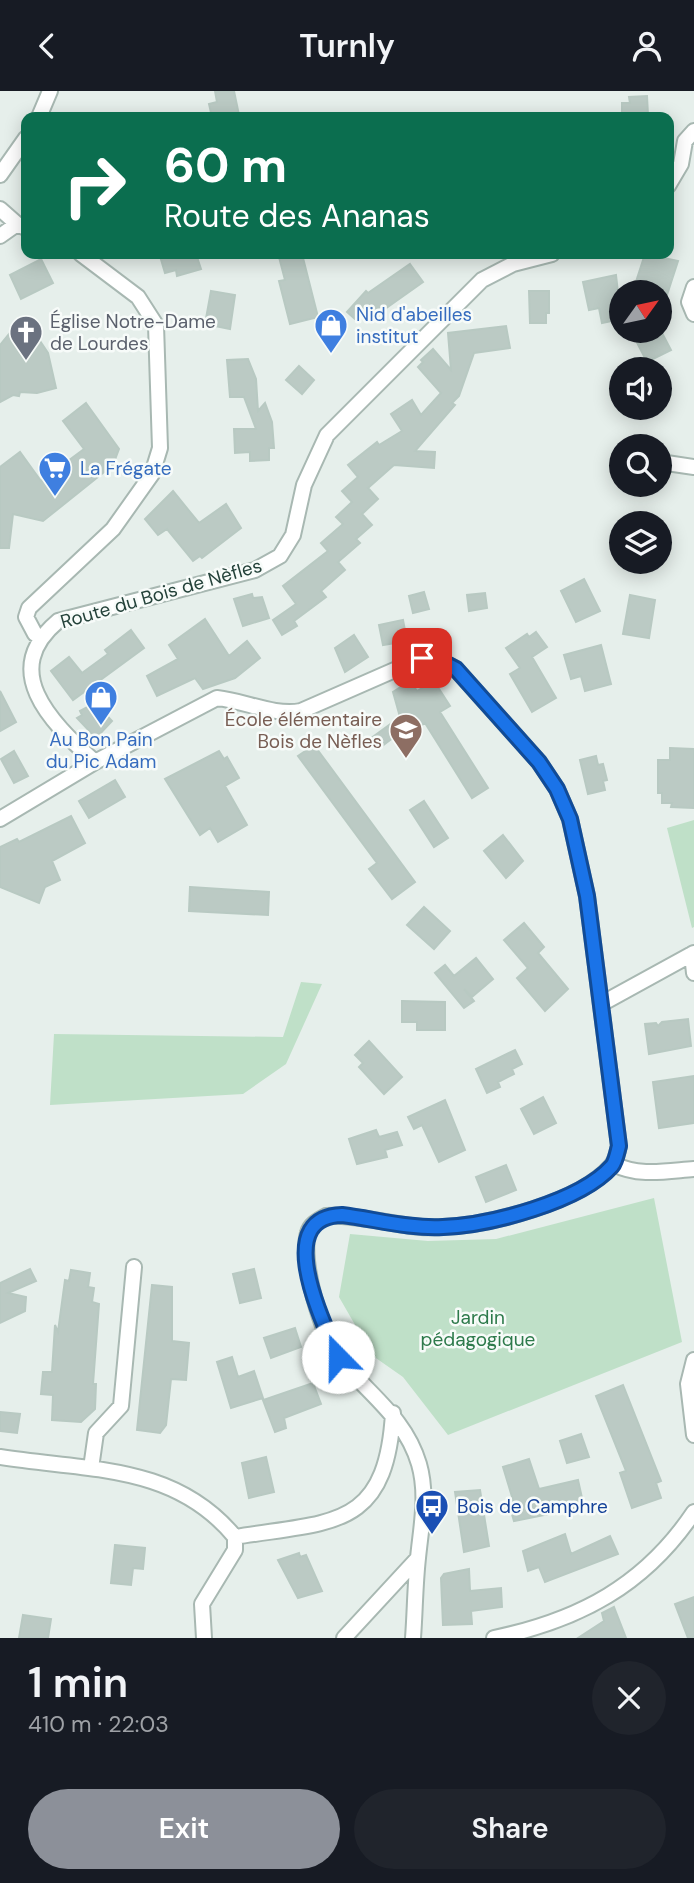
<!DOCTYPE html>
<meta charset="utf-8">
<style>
body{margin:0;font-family:"DM Sans",sans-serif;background:#20242c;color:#f1f3f6;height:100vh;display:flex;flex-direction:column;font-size:26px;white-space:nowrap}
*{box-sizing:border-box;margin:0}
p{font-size:23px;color:#9ea1a6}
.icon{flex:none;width:38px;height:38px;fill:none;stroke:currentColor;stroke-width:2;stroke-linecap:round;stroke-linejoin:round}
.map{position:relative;height:1547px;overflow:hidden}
.sheet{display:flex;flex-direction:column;background:#171b24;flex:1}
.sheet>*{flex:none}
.top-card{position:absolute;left:21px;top:21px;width:653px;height:147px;border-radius:14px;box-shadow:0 4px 18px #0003;background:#0b6e4f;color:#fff;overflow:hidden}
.needle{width:46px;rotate:57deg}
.buttons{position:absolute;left:609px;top:189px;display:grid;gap:14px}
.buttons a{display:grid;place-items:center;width:63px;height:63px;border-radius:50%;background:#171b24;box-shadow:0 4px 18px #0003;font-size:35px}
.pin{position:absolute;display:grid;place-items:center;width:60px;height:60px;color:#fff;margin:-30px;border-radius:14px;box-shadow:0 4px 10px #0006}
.me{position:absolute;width:77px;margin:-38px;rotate:338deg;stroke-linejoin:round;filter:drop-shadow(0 0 5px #0008)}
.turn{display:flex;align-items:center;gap:24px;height:147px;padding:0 28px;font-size:32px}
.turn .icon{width:91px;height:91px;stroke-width:2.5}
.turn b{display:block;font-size:49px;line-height:60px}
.round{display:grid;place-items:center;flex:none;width:74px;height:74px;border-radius:37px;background:#20242c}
.summary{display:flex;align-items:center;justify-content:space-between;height:119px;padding:0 28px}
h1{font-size:42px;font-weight:600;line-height:52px}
.action{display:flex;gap:14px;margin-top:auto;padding:14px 28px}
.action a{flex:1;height:80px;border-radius:42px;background:#8c9099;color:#fff;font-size:28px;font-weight:600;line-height:80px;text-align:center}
.action a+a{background:#20242c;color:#f1f3f6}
header{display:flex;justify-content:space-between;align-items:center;height:91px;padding:0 28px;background:#171b24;font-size:32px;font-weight:600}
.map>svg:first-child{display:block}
.green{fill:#bfe0c8}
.building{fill:#bbcac4;stroke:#b8c9c2;stroke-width:2}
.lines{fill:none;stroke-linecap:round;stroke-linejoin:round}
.street-casing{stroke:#a8b8b2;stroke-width:18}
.street{stroke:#fff;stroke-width:14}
.route-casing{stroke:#114b97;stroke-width:18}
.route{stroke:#1a73e8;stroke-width:12}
.labels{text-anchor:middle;stroke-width:5;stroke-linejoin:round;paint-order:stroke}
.shop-label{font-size:19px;fill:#366cbe;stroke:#f7fbf9;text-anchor:start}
.worship-label{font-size:19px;fill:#5b616d;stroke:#f7fbf9;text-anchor:start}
.street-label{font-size:19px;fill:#24423a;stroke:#f7fbf9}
.education-label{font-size:19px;fill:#785e54;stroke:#f7fbf9;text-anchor:end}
.park-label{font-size:19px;fill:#2d7a4b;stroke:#f7fbf9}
.transit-label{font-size:19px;fill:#164399;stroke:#f7fbf9;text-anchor:start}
</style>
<header><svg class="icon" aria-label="back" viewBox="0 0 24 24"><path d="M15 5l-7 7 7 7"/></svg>Turnly<svg class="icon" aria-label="person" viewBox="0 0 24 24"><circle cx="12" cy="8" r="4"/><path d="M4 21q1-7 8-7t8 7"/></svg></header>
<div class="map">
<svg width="694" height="1547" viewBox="0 0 694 1547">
<rect width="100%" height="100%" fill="#e6efeb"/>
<!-- green -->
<path class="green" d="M694 729V836L692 837 667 737Z
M301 891 322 893 286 973 243 1003 50 1014 54 943 283 946Z
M654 1107 682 1251 448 1344 403 1286 373 1265 339 1206 350 1143 428 1150 496 1148Z"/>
<!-- building -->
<path class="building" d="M215 0H234L239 24 212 26 209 13 217 11Z
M647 5 648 24 622 25V12H630L629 6Z
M168 163H196L201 178 177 185 176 179 165 182 160 165Z
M291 163H302L318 226 290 233 279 190 285 189 279 166Z
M645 163 678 170 666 207 660 205V201L634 197Z
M41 168 53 192 21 208 10 184Z
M410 173 423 191 372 227 367 220 356 229 347 221 366 200 368 202Z
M616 184 621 228 602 232 599 217 589 219 583 191Z
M211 200 235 204 230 238 205 233Z
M529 200H549V222H546V232H530Z
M17 233 40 250 48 262 56 297 37 302 20 301 19 305 13 304 0 311V254Z
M506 235 510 257 474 262 459 305 452 312 455 314 415 360 435 361 434 377 394 374 368 397 378 408 362 423 372 434 356 448 360 452 338 471 345 479 321 500 326 506 294 530 297 535 282 544 273 529 296 513 283 495 328 460 321 452 343 433 336 426 352 411 342 400 358 386 348 374 377 351 379 354 402 340 391 323 412 309 421 324 441 302 418 276 423 271 421 269 433 258 451 279 448 242Z
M631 240H661L671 259 647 271Z
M248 268 256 288 258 320 265 312 272 331 274 357H269V369L250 370V361L235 362 234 338H256L244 306H230L227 269Z
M299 275 314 289 302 303 286 289Z
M86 312 119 358 113 374 43 430 13 423 9 457H0V376L20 361 41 390 84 358 63 330Z
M173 400 199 432 226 413 241 437 202 467 200 465 193 470 167 438 158 444 145 428Z
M584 488 600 520 576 531 561 500Z
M424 501 429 518 413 522 409 505Z
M485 502 487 517 469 520 467 504Z
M252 503 253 507 262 506 269 527 243 535 234 508Z
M630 504 655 509 649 547 623 543Z
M205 528 229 565 247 550 260 567 235 587 203 598 195 587 157 605 147 585 178 568 169 554Z
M403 529 407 550 383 554 379 534Z
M131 539 144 557 73 609 51 580 69 566 82 582 108 563 105 559Z
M536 541 547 556 532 566 556 607 532 621 510 583 520 577 506 557 527 543 529 546Z
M354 544 368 566 345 581 335 557Z
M601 554 611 593 585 600 581 585 571 588 564 564Z
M410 590 417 600 434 590 450 615 440 621 488 697 472 707 425 632 413 640 410 634 378 658 370 648 400 626 393 601Z
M0 600 16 631 0 640Z
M95 612 112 630 96 647 77 627 82 624 80 620Z
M314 654 415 791 392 808 369 778 377 772 298 665Z
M670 657 694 658V717L671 716 672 712H662V702H658V669H670Z
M14 660 28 685 14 692 1 668Z
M219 660 224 668 227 666 239 687 225 695 247 734 218 751 210 737 200 744 165 688Z
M596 665 598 674 603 673 607 689 603 690 605 699 588 703 580 669Z
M115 689 125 706 89 727 79 710Z
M424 710 448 747 434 756 410 719Z
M71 725 85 752 52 770 60 789 45 796 39 812 0 796V756L17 748 19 751Z
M503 744 523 770 506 787 484 760Z
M190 796 269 801 268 824 189 820Z
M424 816 450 840 434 858 407 834Z
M524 832 544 856 538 862 568 898 545 920 517 887 528 877 504 849Z
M476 867 493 888 472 906 464 898 474 910 464 917 435 882 445 874 454 885Z
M402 910 445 911V939H417V931H402Z
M688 928 691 955 649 963 645 933 656 932 658 935 662 931Z
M369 950 402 986 384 1003 359 976 363 972 355 964Z
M515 959 522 973 512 978 514 983 498 991 500 996 487 1002 476 978Z
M694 985V1032L659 1037 653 991Z
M543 1006 556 1032 534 1043 521 1018Z
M445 1009 465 1059 439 1071 422 1034 414 1038 408 1026Z
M376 1039 379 1046 397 1041 402 1054 385 1059 387 1066 357 1073 349 1048Z
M506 1074 516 1099 486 1111 476 1086Z
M30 1178 36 1190 8 1202 26 1206 25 1220 0 1232V1192Z
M254 1178 261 1207 240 1212 233 1183Z
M71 1179 90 1182 88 1196 94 1197 92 1211 99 1213 93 1293H96L95 1318 81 1331 52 1329 53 1304 41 1303 43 1281H52L55 1234 58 1241 65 1189 69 1190Z
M152 1194 172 1196V1250L189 1252 186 1289 171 1288 166 1334 160 1342 137 1339Z
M295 1237 301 1256 271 1267 264 1247Z
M232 1266 238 1286 254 1280 263 1307 231 1317 217 1271Z
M313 1292 321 1313 284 1327 286 1337 275 1341 263 1309Z
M623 1294 661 1390 656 1392 661 1407 632 1417 620 1382 626 1380 596 1305Z
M0 1321 20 1323 17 1342 0 1340Z
M581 1343 589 1366 567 1372 560 1350Z
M266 1366 274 1401 249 1407 242 1372Z
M529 1368 539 1398 578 1389 584 1416 514 1430 508 1410 513 1409 503 1376Z
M480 1399 489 1455 464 1461 455 1401Z
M565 1443 571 1463 610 1445 618 1463 545 1491 539 1476 528 1480 523 1460Z
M115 1454 145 1457 143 1478 133 1477 131 1494 111 1492Z
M299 1462 300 1466 306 1464 322 1500 298 1507 278 1469Z
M469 1478 470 1500 501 1497 502 1516 471 1520 472 1533 443 1534 441 1487 444 1483Z
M694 1506V1547H688L675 1513Z
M614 1516 626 1547H578L604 1530 602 1522Z
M23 1524 51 1528 48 1547H19Z"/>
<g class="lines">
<defs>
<path id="street" d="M39 26 50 0
M0 84 26 47
M668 95 681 73 685 50 694 40
M0 118 17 133 26 137
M0 145 17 133
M694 196 689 211 694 223
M660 371 694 376
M35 543 26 526 29 517 113 438 152 383 160 357 156 234 138 206 81 163
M95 671C48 629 0 579 58 530L255 479 280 465 293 444 304 394 327 344 482 189 513 173 552 163
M0 728 95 671 217 607C246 610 273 625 301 620L422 567 439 569 456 578 539 671 557 698 570 728 587 805 619 1055C617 1062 616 1070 611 1075 580 1111 490 1134 443 1136 405 1139 365 1123 326 1125 319 1129 310 1133 308 1142 300 1170 322 1246 340 1268 369 1304 405 1326 419 1373 428 1404 421 1436 418 1467 415 1494 415 1521 413 1547
M692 863 694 882
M601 913 694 862
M614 1073C638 1086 667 1080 694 1078
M694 1269 688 1293 694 1344
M0 1366C87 1380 174 1372 235 1446V1459L202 1513 204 1547
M91 1377 96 1342 121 1315 134 1176
M235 1446C331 1430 386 1440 393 1322
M344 1547 418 1467
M494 1547C580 1529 645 1494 694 1421"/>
</defs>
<!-- street casing -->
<use href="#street" class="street-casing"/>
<!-- street -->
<use href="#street" class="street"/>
</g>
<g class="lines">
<defs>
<path id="route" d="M338 1266C323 1230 271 1126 342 1124 374 1128 411 1138 443 1136 490 1134 580 1111 612 1075 616 1070 617 1062 619 1055L587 805 570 728 557 698 539 671 456 578 439 569 422 567"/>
</defs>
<!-- route casing -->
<use href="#route" class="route-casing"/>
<!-- route -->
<use href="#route" class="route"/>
</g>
<!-- icons -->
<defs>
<symbol id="shop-pin" viewBox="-11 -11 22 30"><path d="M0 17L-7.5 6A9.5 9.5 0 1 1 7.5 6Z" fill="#3f7fe0" stroke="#f7fbf9"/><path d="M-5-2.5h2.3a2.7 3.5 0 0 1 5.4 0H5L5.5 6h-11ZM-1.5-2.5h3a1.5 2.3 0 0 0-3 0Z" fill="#fff"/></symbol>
<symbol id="church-pin" viewBox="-11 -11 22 30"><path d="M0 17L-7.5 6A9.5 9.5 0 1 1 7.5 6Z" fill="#6b7280" stroke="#f7fbf9"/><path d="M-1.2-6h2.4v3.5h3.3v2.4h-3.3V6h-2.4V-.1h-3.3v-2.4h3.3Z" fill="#fff"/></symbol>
<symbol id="supermarket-pin" viewBox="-11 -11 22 30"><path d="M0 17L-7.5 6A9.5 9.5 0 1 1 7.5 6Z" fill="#3f7fe0" stroke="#f7fbf9"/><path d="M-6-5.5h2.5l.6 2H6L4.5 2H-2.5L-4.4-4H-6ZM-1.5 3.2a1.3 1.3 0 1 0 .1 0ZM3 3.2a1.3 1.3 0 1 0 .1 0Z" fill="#fff"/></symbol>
<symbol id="school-pin" viewBox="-11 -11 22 30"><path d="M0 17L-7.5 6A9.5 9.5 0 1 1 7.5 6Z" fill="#8d6e63" stroke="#f7fbf9"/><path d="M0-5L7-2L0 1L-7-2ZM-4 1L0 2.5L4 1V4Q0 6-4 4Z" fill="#fff"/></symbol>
<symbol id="bus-pin" viewBox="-11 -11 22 30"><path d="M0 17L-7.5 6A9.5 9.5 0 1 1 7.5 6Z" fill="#1a4fb4" stroke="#f7fbf9"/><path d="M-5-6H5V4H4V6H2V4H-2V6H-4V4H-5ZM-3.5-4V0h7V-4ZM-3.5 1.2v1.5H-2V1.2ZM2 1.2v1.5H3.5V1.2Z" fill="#fff"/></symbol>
</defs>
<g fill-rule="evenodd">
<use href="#shop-pin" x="312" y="215" width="38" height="52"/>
<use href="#church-pin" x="7" y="222" width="38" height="52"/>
<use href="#supermarket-pin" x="36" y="358" width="38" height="52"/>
<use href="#shop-pin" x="82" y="587" width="38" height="52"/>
<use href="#school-pin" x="387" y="620" width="38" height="52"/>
<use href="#bus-pin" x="413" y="1396" width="38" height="52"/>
</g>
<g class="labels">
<!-- shop labels -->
<g class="shop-label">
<text x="356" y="230">Nid d'abeilles<tspan x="356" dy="22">institut</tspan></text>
<text x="80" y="384">La Frégate</text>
<text x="101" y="655" text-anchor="middle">Au Bon Pain<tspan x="101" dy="22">du Pic Adam</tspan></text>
</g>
<!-- worship labels -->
<g class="worship-label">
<text x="50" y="237">Église Notre-Dame<tspan x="50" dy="22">de Lourdes</tspan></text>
</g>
<!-- street labels -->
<g class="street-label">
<text transform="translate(161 502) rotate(-16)" y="7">Route du Bois de Nèfles</text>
</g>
<!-- education labels -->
<g class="education-label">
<text x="382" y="635">École élémentaire<tspan x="382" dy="22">Bois de Nèfles</tspan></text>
</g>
<!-- park labels -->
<g class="park-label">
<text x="478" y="1233">Jardin<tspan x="478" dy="22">pédagogique</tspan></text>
</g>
<!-- transit labels -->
<g class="transit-label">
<text x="457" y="1422">Bois de Camphre</text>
</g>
</g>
</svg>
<div class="buttons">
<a><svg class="needle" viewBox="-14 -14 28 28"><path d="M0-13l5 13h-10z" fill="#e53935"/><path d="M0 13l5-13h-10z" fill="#9ea1a6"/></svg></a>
<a><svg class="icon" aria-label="sound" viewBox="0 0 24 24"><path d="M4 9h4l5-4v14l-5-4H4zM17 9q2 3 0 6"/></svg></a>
<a><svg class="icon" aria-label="search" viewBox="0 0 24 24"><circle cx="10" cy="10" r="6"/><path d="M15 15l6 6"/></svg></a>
<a><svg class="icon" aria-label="layers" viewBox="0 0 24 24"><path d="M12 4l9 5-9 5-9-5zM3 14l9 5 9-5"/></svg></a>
</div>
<div class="pin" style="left:422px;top:567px;background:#d93025"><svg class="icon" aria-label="arrive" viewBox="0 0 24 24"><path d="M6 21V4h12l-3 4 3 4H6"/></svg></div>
<svg class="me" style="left:338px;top:1266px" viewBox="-20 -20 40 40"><circle r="19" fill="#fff"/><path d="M0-13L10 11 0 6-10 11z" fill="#1a73e8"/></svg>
<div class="top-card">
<div class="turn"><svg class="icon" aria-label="right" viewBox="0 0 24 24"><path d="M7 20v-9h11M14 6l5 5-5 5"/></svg><div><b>60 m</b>Route des Ananas</div></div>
</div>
</div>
<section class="sheet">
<div class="summary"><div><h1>1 min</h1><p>410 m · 22:03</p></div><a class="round"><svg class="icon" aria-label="close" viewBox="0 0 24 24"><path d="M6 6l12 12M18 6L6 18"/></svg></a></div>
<div class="action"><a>Exit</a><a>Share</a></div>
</section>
